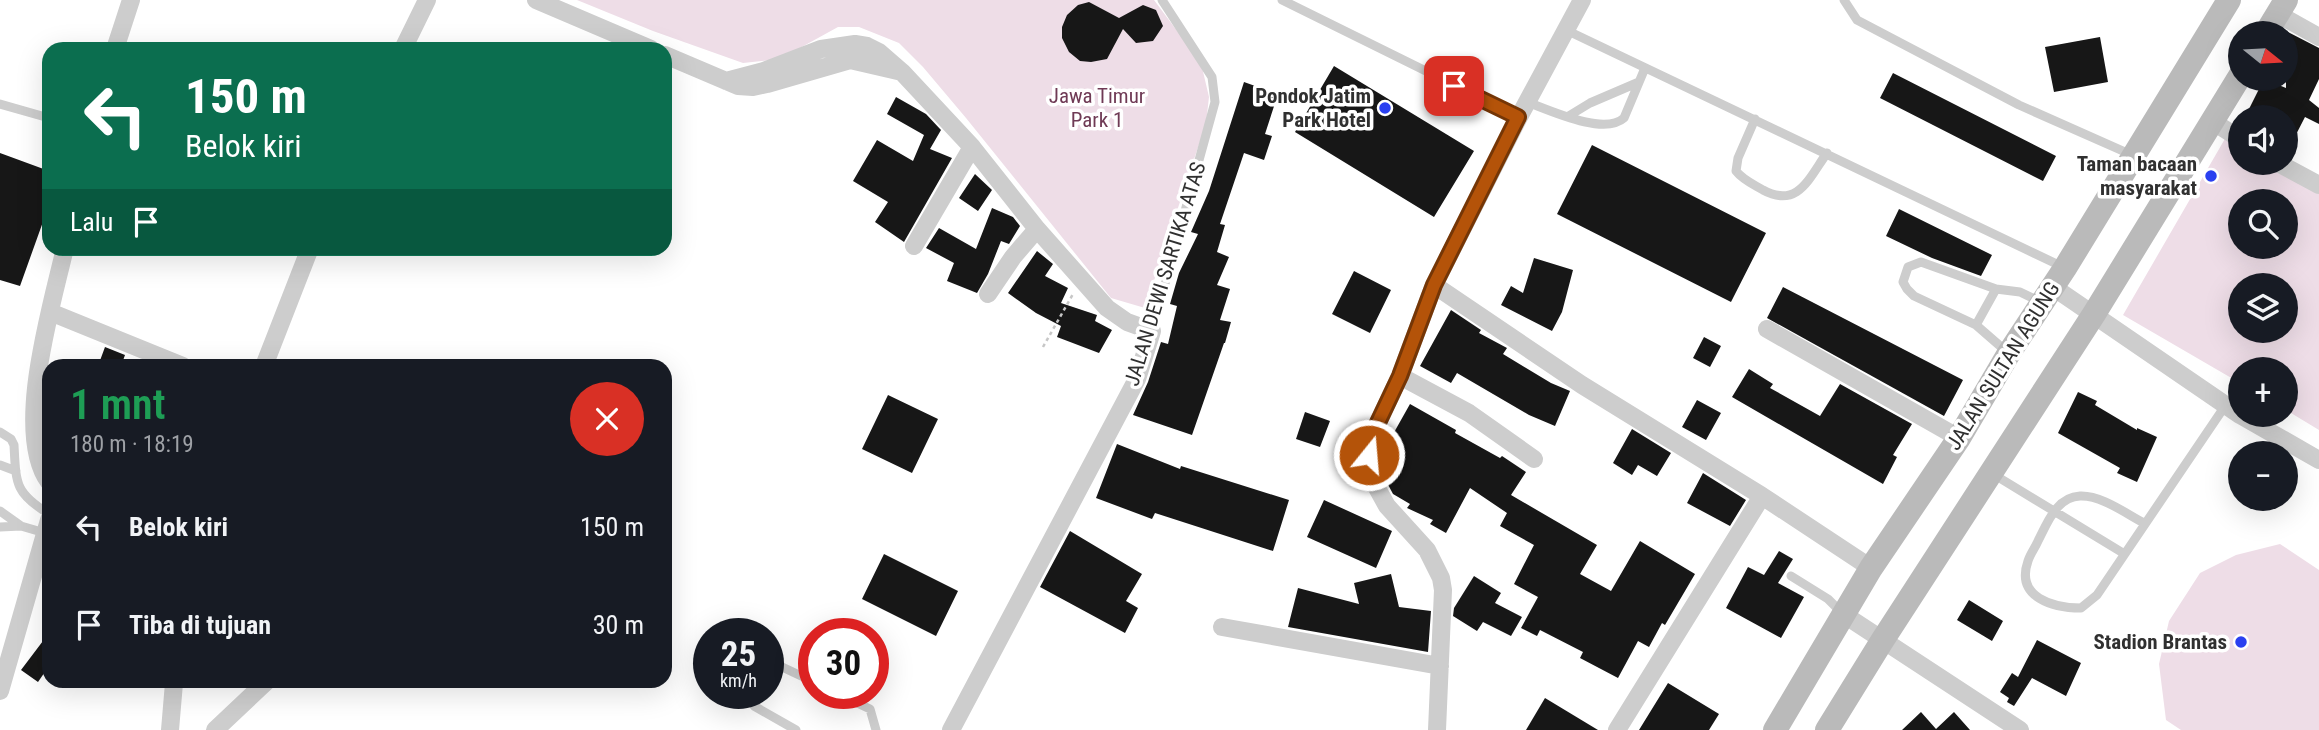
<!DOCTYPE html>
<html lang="id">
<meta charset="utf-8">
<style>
body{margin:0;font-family:"Roboto Condensed",sans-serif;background:#20242c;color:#f1f3f6;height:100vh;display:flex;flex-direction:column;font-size:26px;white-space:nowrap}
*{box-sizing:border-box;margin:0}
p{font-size:23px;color:#9ea1a6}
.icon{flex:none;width:38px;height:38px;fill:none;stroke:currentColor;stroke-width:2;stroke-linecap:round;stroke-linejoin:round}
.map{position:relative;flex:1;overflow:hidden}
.sheet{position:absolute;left:42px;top:359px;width:630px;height:329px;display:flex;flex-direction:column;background:#171b24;border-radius:21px;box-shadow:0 7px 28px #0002}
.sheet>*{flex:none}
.banner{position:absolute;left:42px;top:42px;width:630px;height:214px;border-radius:21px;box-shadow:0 7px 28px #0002;background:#0b6e4f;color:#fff;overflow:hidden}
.needle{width:46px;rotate:108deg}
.buttons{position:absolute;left:2228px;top:21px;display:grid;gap:14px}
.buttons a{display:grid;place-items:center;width:70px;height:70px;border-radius:50%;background:#171b24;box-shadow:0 7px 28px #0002;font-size:35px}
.speed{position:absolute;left:693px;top:618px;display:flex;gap:14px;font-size:35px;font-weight:700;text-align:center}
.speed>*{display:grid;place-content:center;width:91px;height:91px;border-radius:50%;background:#171b24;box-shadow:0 7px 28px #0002;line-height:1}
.speed small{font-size:18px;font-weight:400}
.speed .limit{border:10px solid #d22;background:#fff;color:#111}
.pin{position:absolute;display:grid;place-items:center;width:60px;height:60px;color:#fff;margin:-30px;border-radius:14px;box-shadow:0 4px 10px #0006}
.me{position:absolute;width:77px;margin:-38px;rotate:17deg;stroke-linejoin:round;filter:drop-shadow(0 0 5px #0008)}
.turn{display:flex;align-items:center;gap:24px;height:147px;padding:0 28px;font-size:32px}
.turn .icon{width:91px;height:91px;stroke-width:2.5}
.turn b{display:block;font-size:49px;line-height:60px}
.then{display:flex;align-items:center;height:66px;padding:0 28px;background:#0003;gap:14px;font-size:26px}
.round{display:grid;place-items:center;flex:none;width:74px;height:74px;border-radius:37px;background:#20242c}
.head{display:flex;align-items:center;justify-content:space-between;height:119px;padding:0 28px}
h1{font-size:42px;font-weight:600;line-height:52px;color:#1e9e55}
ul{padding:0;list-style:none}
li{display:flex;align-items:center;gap:21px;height:98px;padding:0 28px}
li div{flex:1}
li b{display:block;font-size:26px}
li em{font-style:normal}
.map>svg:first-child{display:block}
.green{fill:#eedde7;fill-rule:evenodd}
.building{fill:#171717}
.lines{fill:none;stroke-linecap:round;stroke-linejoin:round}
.path{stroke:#c7c7c7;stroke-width:2.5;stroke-dasharray:3.5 3.5;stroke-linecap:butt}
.service{stroke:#cdcdcd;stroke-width:9}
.minor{stroke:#cdcdcd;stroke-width:18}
.secondary{stroke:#bababa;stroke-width:24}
.route-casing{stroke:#753606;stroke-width:18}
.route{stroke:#b45309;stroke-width:12}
.poi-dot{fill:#2a40f0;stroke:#fff;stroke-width:2.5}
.labels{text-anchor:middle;stroke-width:7;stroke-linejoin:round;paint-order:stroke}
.park-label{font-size:21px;fill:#6f3a55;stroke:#fff}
.poi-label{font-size:21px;font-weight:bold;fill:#303030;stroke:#fff;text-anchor:end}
.street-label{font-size:21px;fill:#303030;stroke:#fff}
</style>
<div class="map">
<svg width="2319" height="730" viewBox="0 0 2319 730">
<rect width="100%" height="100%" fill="#fff"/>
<!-- green -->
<path class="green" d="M577 0H1154L1201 63 1209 97 1206 123 1145 308 1111 298 966 118 923 67 899 43 859 27H838L789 54 771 60 743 63 653 31Z
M2226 137 2240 146V163H2268L2319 194V430L2286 410V369H2240V383L2123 315ZM2240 201H2286V247H2240ZM2240 285H2286V331H2240Z
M2280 544 2319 570V730H2181L2166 720 2159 664 2169 621 2200 573 2236 555Z"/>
<!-- building -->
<path class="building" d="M1089 2 1119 18 1143 5 1156 10 1163 26 1153 41 1136 43 1123 29 1107 59 1091 62 1080 61 1069 52 1062 38V27L1067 15 1078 5Z
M2286 31 2319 48V79L2309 100 2319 108V124L2305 117 2286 154V117H2245L2264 79 2286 88Z
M2100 37 2108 82 2054 92 2045 47Z
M1334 66 1474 151 1434 217 1295 132Z
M1893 73 2056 156 2043 181 1880 98Z
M1244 82 1278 94 1265 134 1272 136 1264 160 1244 153 1220 224 1225 225 1217 252 1229 257 1217 285 1230 289 1220 320 1231 322 1225 343H1224L1192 435 1133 415 1148 382 1161 342 1168 344 1177 306 1170 304 1179 273 1198 234 1191 232 1209 191Z
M896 97 926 114 941 130 930 149 952 158 904 242 875 222 888 202 853 181 877 140 913 161 924 135 887 114Z
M1592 145 1766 233 1731 302 1557 214Z
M0 153 49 171V205L20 286 0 280Z
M975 174 992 190 978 211 959 198Z
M992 208 1013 217 1020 226 1009 244 1001 241 988 274 977 293 947 281 954 263 926 248 939 228 976 249Z
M1899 209 1992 255 1981 276 1932 258 1886 236Z
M1037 251 1053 264 1045 276 1068 288 1061 303 1097 315 1095 321 1112 330 1099 353 1057 337 1061 326 1036 313 1008 293Z
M1534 258 1573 270 1562 312 1552 331 1501 305 1511 286 1523 293Z
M1354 271 1391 290 1370 333 1332 314Z
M1783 287 1963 380 1944 416 1767 318Z
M1451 310 1481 330 1479 333 1507 348 1503 354 1551 383 1570 391 1555 426 1529 415 1457 373 1451 383 1420 366Z
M1704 337 1721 346 1710 367 1693 358Z
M105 347 125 355 121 366H98Z
M1749 369 1773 384 1770 388 1820 416 1840 384 1912 424 1893 455 1897 457 1883 484 1732 397Z
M2078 392 2097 401 2095 405 2137 430V428L2157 437 2137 482 2117 473 2120 468 2058 433Z
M888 395 938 419 912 473 862 449Z
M1697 400 1721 413 1706 440 1682 427Z
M1410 404 1456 430 1455 433 1500 458 1502 456 1526 472 1511 495 1597 545 1580 574 1611 591 1640 541 1695 574 1665 625 1662 623 1649 647 1638 641 1618 678 1580 658 1583 652 1540 630 1537 636 1521 628 1538 597 1514 584 1534 545 1500 526 1507 513 1470 488 1446 533 1430 524 1433 520 1407 508 1410 504 1393 494 1384 477 1395 458 1383 452Z
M1305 412 1330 421 1320 447 1296 439Z
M1632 429 1671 453 1657 476 1638 465 1632 475 1613 463Z
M1117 444 1180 469 1181 466 1289 500 1273 551 1155 513 1152 519 1096 498Z
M1703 473 1746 500 1730 526 1687 503Z
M1324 500 1392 531 1376 568 1307 537Z
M1070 531 1142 574 1126 601 1138 608 1125 633 1040 587Z
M1779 551 1793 559 1778 583 1804 597 1781 638 1726 608 1748 567 1764 575Z
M884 554 958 591 936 636 862 599Z
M1391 574 1399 607 1431 611 1428 652 1288 627 1298 588 1359 604 1354 583Z
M1474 576 1501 593 1495 603 1522 617 1511 636 1483 622 1477 631 1453 616 1454 608Z
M1969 600 2003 621 1992 641 1957 620Z
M49 633V666L38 682 21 670Z
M2037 640 2081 663 2066 696 2032 678 2014 706 2007 702 2009 698 2000 692 2012 673 2018 677Z
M1668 683 1719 714 1709 730H1639Z
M1545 698 1598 730H1526Z
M1921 712 1936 729 1954 712 1970 730H1902Z"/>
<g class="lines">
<!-- path -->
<path class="path" d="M1043 347 1073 294"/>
<!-- service -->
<path class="service" d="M1282 0 1519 117
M1844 0 1857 20 1876 30 2019 105 2132 155
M1566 30 2063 267
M1527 102C1549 110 1604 136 1624 118L1645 68
M0 104 49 118
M1567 117 1590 103 1639 82
M1755 119 1738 158 1736 171C1743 180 1753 184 1763 190 1798 209 1809 178 1827 153
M1996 289 1921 262 1908 267 1903 282 1907 289 1914 296 1976 325 2007 352
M1976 325 1996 289 2020 292 2041 302
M1152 331 1215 102 1212 77 1162 0
M0 432 11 439 14 445C16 484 15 493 49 514
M0 465 16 471
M1993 474 2123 553
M0 511 21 526
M2144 523C2125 513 2101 495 2080 496 2056 497 2047 524 2038 541 2035 548 2030 554 2028 561 2015 598 2054 608 2081 608L2097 595 2225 406
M0 527 21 526 45 533
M1791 576 1828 599 1841 612
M768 668 780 666 814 682
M753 693 754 706 796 730
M836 693 870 709 876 730"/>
<!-- minor -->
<path class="minor" d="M536 0 651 49
M2278 14 2319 37
M115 49 131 0
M403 49 427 0
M665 55 738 86 753 87 767 84 850 60 902 72
M726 81 764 71 821 49 855 44 867 46 879 52 902 72 972 147 1037 229 1107 308 1127 322 1152 331 1137 379 951 730
M2212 121 2240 139
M2278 163 2319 185
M914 246 972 147
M1434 285 1582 385 1762 496 1871 568
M2053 287 2240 415
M988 294 1013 257 1037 229
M50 312 183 366
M1767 329 1959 438
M264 366 310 248
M1400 376 1469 413 1534 459
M2240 415 2319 460
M49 482C13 433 52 305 65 248
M1843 614 2020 730
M1222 627 1440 666
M0 691 49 520
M170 730 174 683
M215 730 267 681
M1437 730 1443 590 1441 578 1427 550 1387 506 1372 479 1369 455 1374 431 1400 376 1434 285 1519 117 1582 0
M1617 730 1762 496"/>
<!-- secondary -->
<path class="secondary" d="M2266 33 2286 0
M1775 730 1871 568 1959 438 2009 353 2065 268 2229 0
M1827 730 1882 641 2094 314 2240 76"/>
</g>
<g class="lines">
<defs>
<path id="route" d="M1369 455 1374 431 1400 376 1434 285 1518 117 1454 86"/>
</defs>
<!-- route casing -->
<use href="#route" class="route-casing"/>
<!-- route -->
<use href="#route" class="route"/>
</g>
<!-- markers -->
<g class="poi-dot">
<circle cx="1385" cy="108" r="7"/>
<circle cx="2211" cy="176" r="7"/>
<circle cx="2241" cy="642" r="7"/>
</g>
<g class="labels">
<!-- park labels -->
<g class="park-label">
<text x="1097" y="103">Jawa Timur<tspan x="1097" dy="24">Park 1</tspan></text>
</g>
<!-- poi labels -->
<g class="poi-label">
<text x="1371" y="103">Pondok Jatim<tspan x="1371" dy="24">Park Hotel</tspan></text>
<text x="2197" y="171">Taman bacaan<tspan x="2197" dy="24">masyarakat</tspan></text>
<text x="2227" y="649">Stadion Brantas</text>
</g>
<!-- street labels -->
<g class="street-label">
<text transform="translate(1165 274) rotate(-73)" y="7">JALAN DEWI SARTIKA ATAS</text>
<text transform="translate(2003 366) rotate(-58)" y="7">JALAN SULTAN AGUNG</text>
</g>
</g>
</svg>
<div class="buttons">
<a><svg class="needle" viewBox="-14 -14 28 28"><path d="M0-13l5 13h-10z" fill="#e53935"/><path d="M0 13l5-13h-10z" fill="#9ea1a6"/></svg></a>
<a><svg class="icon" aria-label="sound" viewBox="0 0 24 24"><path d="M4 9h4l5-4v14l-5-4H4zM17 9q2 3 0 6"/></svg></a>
<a><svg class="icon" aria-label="search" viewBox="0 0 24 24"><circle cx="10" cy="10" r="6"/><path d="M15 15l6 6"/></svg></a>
<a><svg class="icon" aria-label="layers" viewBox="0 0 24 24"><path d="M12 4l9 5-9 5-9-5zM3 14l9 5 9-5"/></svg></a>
<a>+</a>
<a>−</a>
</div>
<div class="speed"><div>25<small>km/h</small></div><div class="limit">30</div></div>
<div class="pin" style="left:1454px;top:86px;background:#d93025"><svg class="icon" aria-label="arrive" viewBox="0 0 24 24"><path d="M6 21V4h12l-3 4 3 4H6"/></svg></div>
<svg class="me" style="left:1369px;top:455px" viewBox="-20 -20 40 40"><circle r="17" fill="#b45309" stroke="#fff" stroke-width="3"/><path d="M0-11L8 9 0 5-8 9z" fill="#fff"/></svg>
<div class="banner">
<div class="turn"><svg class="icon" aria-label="left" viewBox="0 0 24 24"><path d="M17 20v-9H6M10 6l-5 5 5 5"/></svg><div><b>150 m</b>Belok kiri</div></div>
<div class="then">Lalu<svg class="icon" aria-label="arrive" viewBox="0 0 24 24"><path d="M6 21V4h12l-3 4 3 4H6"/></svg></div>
</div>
<section class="sheet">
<div class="head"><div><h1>1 mnt</h1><p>180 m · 18:19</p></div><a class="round" style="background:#d93025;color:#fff"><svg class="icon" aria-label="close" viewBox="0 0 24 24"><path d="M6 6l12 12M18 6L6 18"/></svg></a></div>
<ul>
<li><svg class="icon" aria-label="left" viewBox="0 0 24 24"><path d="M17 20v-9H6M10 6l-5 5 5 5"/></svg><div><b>Belok kiri</b></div><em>150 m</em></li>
<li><svg class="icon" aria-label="arrive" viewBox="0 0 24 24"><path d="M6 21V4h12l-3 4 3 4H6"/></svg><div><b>Tiba di tujuan</b></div><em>30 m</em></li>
</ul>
</section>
</div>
